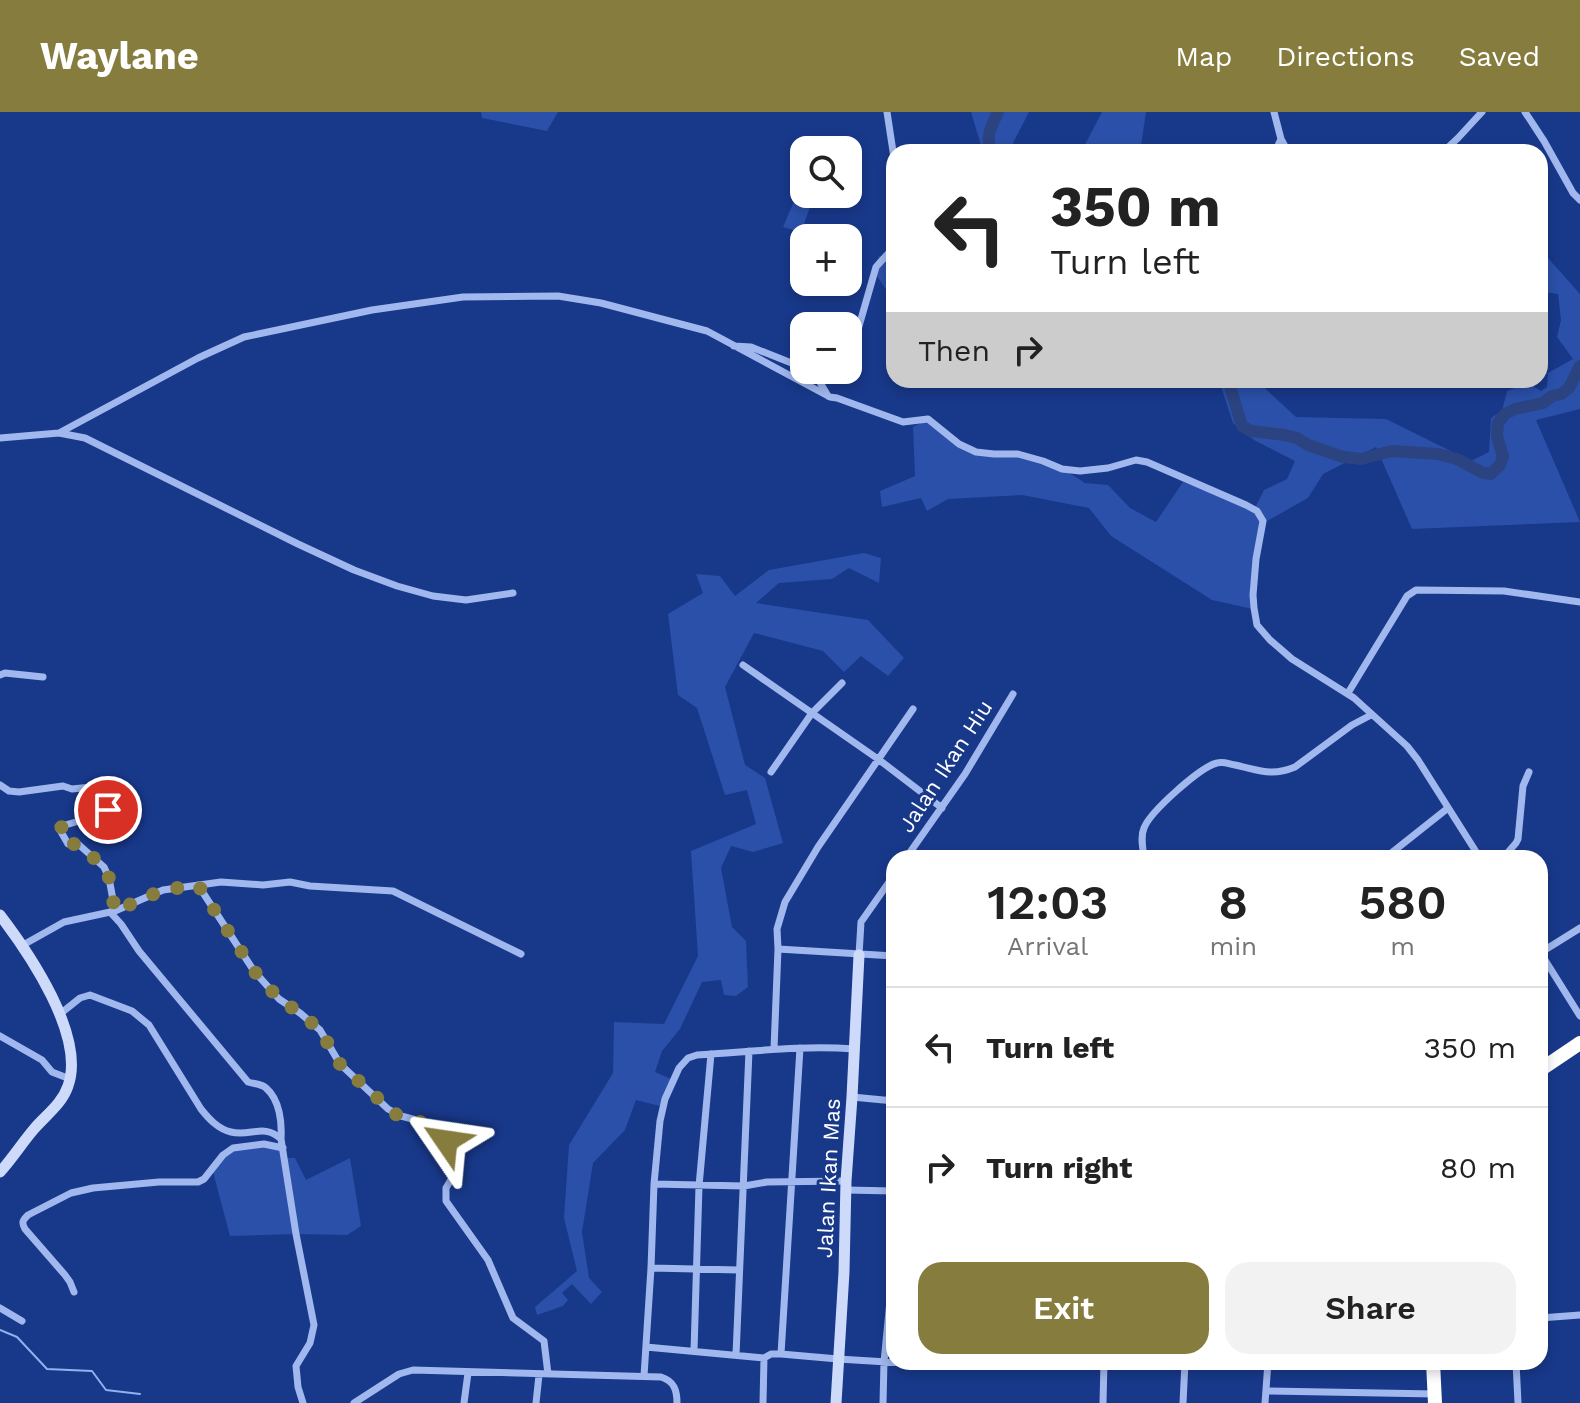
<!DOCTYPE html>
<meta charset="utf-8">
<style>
body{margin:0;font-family:"Work Sans",sans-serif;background:#f2f2f2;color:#222;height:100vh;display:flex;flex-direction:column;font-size:30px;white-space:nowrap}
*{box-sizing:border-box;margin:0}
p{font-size:26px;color:#767676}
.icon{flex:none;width:44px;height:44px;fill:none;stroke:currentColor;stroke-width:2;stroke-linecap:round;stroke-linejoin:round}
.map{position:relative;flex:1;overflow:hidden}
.side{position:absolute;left:886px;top:738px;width:662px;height:520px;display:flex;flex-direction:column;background:#fff;border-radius:24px;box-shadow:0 4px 12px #0003}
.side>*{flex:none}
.guide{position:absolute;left:886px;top:32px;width:662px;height:244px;border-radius:24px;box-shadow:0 4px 12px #0003;background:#fff;color:#222;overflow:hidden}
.fabs{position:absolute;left:790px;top:24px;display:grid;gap:16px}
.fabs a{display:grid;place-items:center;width:72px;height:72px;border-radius:16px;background:#fff;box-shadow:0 4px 12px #0003;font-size:40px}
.pin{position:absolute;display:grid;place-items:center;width:68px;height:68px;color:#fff;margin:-34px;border:4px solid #fff;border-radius:50%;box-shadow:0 2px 8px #0007}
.me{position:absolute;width:88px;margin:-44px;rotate:302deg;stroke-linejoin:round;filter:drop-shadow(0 0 6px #0008)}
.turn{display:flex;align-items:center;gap:28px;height:168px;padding:0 32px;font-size:36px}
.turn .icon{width:104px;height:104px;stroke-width:2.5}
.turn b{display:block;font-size:56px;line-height:68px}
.then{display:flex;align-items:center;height:76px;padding:0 32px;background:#0003;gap:16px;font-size:30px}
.eta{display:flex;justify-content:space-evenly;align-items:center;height:136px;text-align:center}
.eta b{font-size:48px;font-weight:600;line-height:56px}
.action{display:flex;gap:16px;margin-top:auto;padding:16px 32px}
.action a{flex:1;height:92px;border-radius:24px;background:#857c3d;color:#fff;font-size:32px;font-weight:600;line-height:92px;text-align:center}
.action a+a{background:#f2f2f2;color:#222}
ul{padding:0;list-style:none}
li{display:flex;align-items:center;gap:24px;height:120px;padding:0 32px;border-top:2px solid #e0e0e0}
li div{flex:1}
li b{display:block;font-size:30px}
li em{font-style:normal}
header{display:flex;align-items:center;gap:48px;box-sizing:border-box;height:112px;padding:0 40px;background:#857c3d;color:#fff}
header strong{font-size:38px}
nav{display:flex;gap:44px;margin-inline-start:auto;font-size:28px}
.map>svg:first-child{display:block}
.green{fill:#2a50a9}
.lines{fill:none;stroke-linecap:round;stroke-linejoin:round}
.stream{stroke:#93b0f1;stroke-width:2}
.river{stroke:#2b4381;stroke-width:12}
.street{stroke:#a1b8ee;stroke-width:7}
.secondary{stroke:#cedafa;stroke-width:11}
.highway{stroke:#fff;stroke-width:14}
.route{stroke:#857c3d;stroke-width:14;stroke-dasharray:0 25.2}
.labels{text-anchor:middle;stroke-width:6;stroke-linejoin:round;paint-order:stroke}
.street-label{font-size:22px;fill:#fff;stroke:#18388a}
</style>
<header>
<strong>Waylane</strong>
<nav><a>Map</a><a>Directions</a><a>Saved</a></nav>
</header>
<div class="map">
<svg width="1580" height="1291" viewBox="0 0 1580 1291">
<rect width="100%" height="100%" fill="#18388a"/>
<!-- green -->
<path class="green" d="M481 0H558L547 19 482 6Z
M971 0H1029L1013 31 1019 40H983Z
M1102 0H1146L1140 40H1081Z
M798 80 813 87 801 120 783 115Z
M1540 137 1580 182V297L1536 308 1580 410 1412 417 1376 335 1323 362 1308 386 1260 413 1253 497 1212 488 1111 424 1089 396 1022 383 948 387 927 399 921 386 882 395 880 379 915 364 913 315 924 309 975 340 1019 344 1068 360 1085 371 1108 373 1130 396 1156 410 1183 370 1232 388 1253 400 1264 378 1287 367 1295 349 1254 328 1233 311 1219 268H1256L1296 305 1386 307 1471 349 1489 340 1491 306 1502 299 1507 279 1528 271 1541 279 1547 275 1548 261 1573 247 1557 225 1561 208 1558 182 1540 179Z
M879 144 894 145V185H891L873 158Z
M864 441 881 446 879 471 849 456 832 467 779 471 756 491 868 508 904 546 888 564 861 544 844 560 823 539 754 521 725 575 745 653 765 666 783 731 753 740 731 734 721 756 732 815 746 829 748 875 736 884 724 883 721 868 702 870 680 917 662 939 655 960 671 967 660 994 636 988 625 1018 593 1051 582 1120 589 1166 602 1180 591 1192 572 1172 562 1181 568 1188 563 1194 537 1203 535 1195 577 1159 564 1106 569 1033 613 961 614 910 664 912 698 844 691 739 756 712 747 678 725 683 697 596 678 583 668 502 703 481 696 462 720 464 735 484 769 458Z
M267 1033 283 1037 285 1046H295L306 1068 350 1046 361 1114 347 1123 295 1122 230 1124 213 1060 223 1043 233 1037Z"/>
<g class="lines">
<!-- stream -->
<path class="stream" d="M0 1218 17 1225 47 1257 92 1259 106 1278 140 1282"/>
<!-- river -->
<path class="river" d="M992 40C984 25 992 14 998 0
M1228 268 1242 314 1251 319 1285 323 1297 326 1308 333 1343 345 1361 347 1392 339 1438 342 1457 347 1483 361 1491 362 1500 353 1503 345 1497 324 1498 311 1505 302 1515 297 1543 291 1552 284 1561 282 1569 276 1580 254"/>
<!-- street -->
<path class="street" d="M887 0 894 46
M1274 0 1281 27 1275 40
M1525 0 1544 29 1573 81 1580 88
M1281 27 1288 40
M1443 40 1458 26 1482 0
M734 234 751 235 804 256
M848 244 855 228 876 155 894 135
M808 258C818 263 834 270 841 258
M815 262 828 284
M59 321 198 246 244 225 372 198 463 185 558 184 601 191 707 219 830 285 837 286 903 310 928 307 959 332 976 340 994 342H1018L1043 349 1062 357 1080 359 1108 356 1136 348 1147 350 1246 393 1257 399 1263 409 1256 447 1253 483 1254 496 1257 513 1270 528 1292 547 1354 586 1407 634 1418 648 1480 746
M0 326 59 321 85 326 298 432 354 458 397 474 433 484 466 488 513 481
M743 553 878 647 942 696
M0 563 5 561 43 565
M1348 581 1404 489 1407 484 1416 478 1504 479 1580 490
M771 660 812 601 842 571
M0 673 9 679 19 680 63 674 72 677 101 674 106 677 111 691 108 698 103 702 62 714 60 718 68 732H78L104 755 109 766 115 799
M906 746 965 662 1013 582
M1144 746C1143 736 1140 725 1144 716 1150 700 1200 655 1217 651 1223 649 1229 652 1235 653 1259 658 1271 665 1295 655L1352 613 1371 603
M1385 746 1448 696
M1503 746 1516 731 1518 727 1523 674 1529 660
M198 773 254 859 279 887 300 901 320 918 340 952 388 997 401 1004 424 1010 436 1018 454 1040 459 1054 446 1076V1089L488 1148 513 1206 544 1229 548 1262
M110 800 121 812 139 839 248 970C254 972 262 972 266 976 280 988 282 1011 281 1027
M23 833 64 810 115 799 163 778 221 770 263 773 290 770 310 774 393 779 521 842
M778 837 894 844
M1540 840 1580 904
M1540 841 1580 816
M859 843 861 810 894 763
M60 902 80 886 90 883 132 899 149 913 201 997C209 1007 218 1017 231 1020 250 1025 264 1011 281 1027L296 1122 314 1213 310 1231 296 1254 298 1275 303 1291
M0 924 42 948 52 960 70 967
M774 937 778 837 777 817 785 790 818 735 913 597
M852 985 894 989
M654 1072 744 1074 767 1070 846 1069
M846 1078 894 1079
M651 1156 739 1158
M74 1180 70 1170 65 1163 25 1117C21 1110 23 1108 28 1103L71 1081 93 1076 159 1070H198L204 1067 223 1043 233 1036 264 1032 283 1036
M0 1196 22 1209
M1540 1206 1580 1203
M646 1235 764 1246 771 1242H781L838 1247 920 1252 928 1250
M694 1239 699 1074 711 942
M781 1242 800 936
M736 1243 749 939
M1516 1250 1518 1291
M644 1264 651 1156 654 1072 660 1009 665 987 679 956 688 946 697 943C750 940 801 933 854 937
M1266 1279 1435 1282
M354 1291 399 1262 413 1258 661 1265C674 1269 677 1278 677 1291
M464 1291 468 1261
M536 1291 539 1263
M763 1291 764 1246
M883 1291 884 1250 892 1168 894 1164
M1103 1291 1104 1250
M1183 1291 1185 1250
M1265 1291 1268 1250"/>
<!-- secondary -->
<path class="secondary" d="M0 803C29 841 86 924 68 974 62 992 46 1003 34 1017 22 1031 12 1047 0 1060
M836 1291 844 1160 846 1069 852 985 859 843"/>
<!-- highway -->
<path class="highway" d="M1540 958 1580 931
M1433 1250 1435 1291"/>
</g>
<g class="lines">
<!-- route -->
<path class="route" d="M108 698 103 702 62 714 60 718 68 732H78L104 755 109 766 115 799 163 778 198 773 254 859 279 887 300 901 320 918 340 952 395 1002 430 1013 446 1029"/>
</g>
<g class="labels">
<!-- street labels -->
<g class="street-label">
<text transform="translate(945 654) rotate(-57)" y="8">Jalan Ikan Hiu</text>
<text transform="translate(828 1066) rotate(-87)" y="8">Jalan Ikan Mas</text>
</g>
</g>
</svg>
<div class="fabs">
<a><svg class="icon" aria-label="search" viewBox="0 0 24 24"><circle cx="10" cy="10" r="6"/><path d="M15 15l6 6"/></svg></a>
<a>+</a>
<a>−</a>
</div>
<div class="pin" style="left:108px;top:698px;background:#d93025"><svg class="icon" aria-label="arrive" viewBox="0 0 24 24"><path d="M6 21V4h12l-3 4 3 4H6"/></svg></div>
<svg class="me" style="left:446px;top:1029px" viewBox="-20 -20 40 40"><path d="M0-17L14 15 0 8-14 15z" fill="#857c3d" stroke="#fff" stroke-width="4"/></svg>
<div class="guide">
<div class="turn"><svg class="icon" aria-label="left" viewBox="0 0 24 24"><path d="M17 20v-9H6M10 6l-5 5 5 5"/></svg><div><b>350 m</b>Turn left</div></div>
<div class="then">Then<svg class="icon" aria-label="right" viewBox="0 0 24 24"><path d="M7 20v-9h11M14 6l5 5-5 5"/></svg></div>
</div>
<section class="side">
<div class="eta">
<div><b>12:03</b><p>Arrival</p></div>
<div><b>8</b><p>min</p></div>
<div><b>580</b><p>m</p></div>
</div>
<ul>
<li><svg class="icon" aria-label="left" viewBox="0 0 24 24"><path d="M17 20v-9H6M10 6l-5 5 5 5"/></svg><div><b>Turn left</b></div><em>350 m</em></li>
<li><svg class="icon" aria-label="right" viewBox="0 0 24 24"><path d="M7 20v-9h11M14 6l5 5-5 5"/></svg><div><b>Turn right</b></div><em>80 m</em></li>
</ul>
<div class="action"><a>Exit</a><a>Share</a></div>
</section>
</div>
